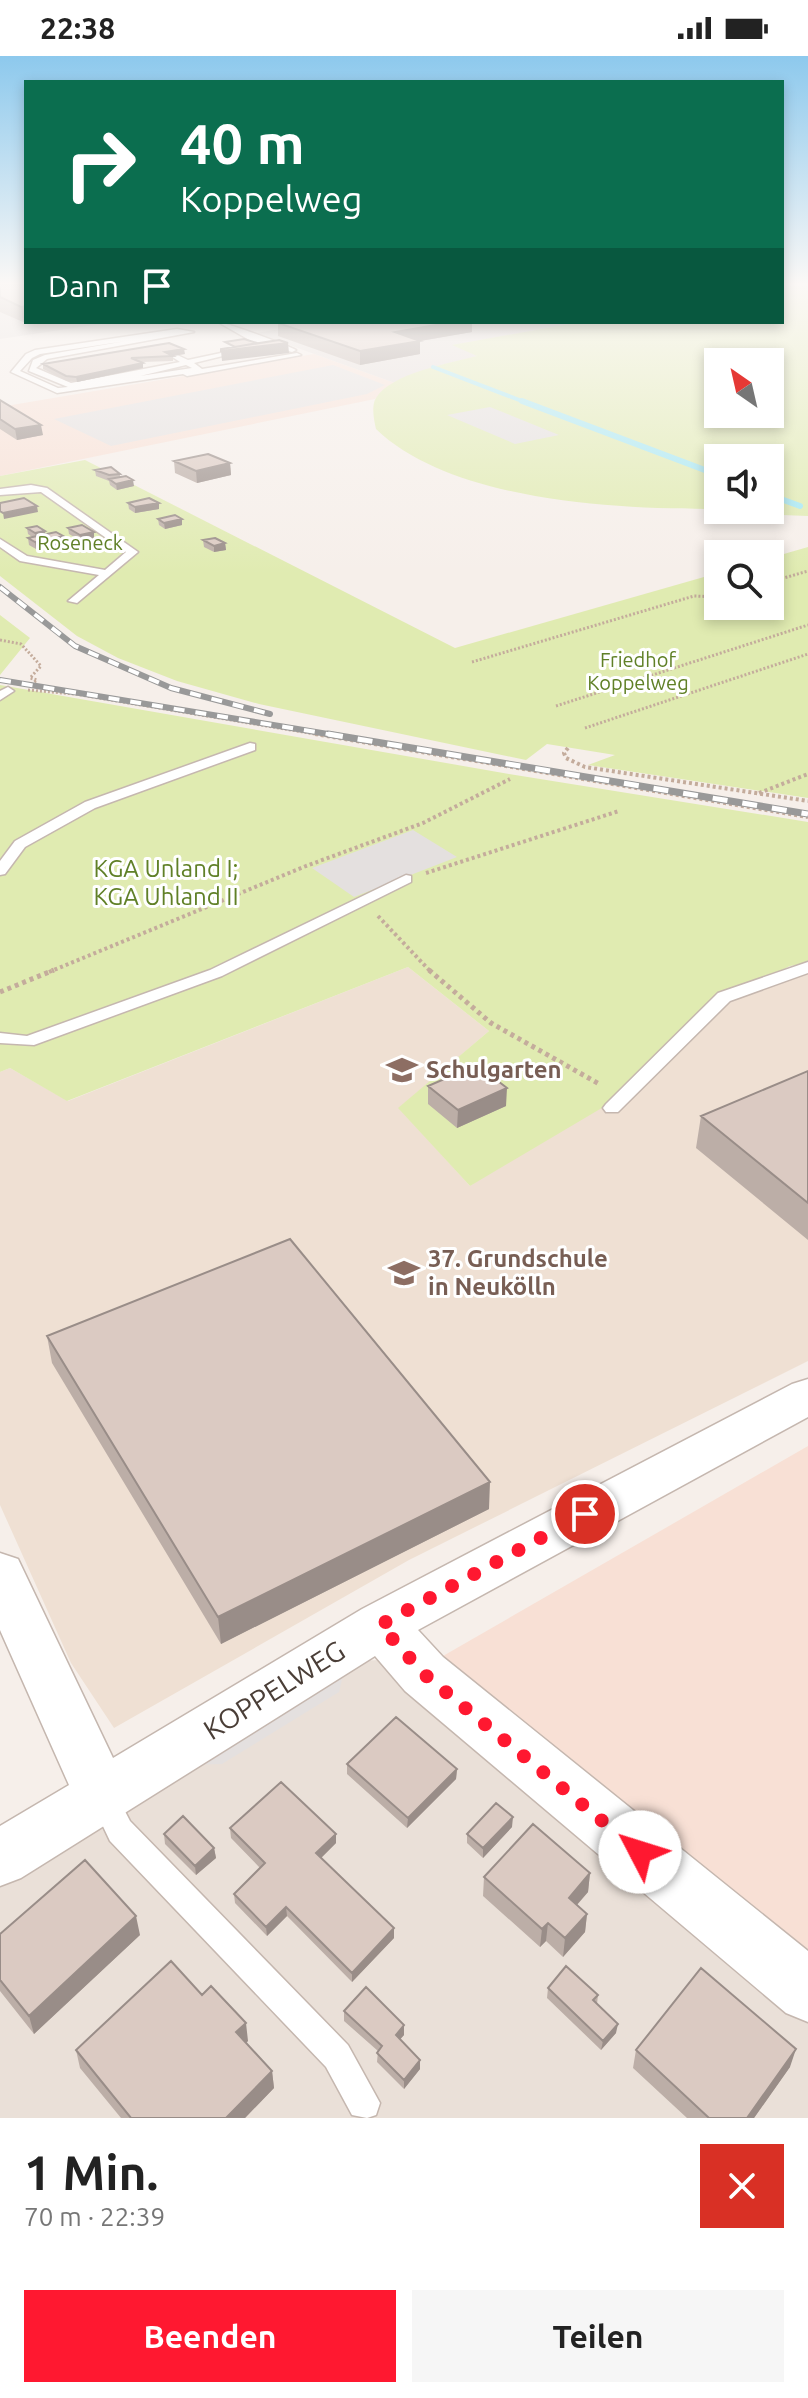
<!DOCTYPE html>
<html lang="de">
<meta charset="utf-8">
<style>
body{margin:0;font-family:Ubuntu,sans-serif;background:#f6f6f6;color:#222;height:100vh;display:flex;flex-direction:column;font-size:30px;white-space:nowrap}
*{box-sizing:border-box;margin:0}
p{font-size:26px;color:#767676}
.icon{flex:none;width:44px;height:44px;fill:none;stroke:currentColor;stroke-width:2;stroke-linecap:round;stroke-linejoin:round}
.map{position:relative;height:2062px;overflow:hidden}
.panel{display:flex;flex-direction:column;background:#fff;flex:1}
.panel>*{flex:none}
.banner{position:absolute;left:24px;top:24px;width:760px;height:244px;border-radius:0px;box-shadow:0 4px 12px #0003;background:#0b6e4f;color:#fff;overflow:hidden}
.needle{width:52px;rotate:326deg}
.buttons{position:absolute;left:704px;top:292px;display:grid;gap:16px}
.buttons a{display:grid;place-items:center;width:80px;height:80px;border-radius:0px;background:#fff;box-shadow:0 4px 12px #0003;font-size:40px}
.pin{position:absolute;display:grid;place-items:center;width:68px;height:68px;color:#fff;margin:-34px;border:4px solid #fff;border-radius:50%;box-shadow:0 2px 8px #0007}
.me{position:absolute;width:88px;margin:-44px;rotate:310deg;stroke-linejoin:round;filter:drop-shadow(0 0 6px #0008)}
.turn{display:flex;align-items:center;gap:28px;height:168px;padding:0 24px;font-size:36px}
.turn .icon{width:104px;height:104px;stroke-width:2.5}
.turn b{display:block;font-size:56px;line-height:68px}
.then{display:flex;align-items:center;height:76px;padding:0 24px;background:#0003;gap:16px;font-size:30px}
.round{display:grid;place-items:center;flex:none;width:84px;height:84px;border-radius:0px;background:#f6f6f6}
.summary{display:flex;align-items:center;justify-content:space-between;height:136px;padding:0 24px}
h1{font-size:48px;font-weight:700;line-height:60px}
.primary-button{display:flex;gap:16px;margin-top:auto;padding:16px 24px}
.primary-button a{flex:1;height:92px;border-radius:0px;background:#ff1830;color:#fff;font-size:32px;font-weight:700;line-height:92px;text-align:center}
.primary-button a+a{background:#f6f6f6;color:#222}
.status{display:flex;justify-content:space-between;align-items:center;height:56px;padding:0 40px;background:#fff;direction:ltr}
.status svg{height:22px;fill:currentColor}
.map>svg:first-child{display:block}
.residential{fill:#eae0d8}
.commercial{fill:#f8e0d5}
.industrial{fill:#e5dedb}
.education{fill:#efe0d3}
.green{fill:#e0ebb1;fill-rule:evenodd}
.parking{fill:#e4e0df}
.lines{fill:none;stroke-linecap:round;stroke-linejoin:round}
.stream-far1{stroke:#a4e8f4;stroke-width:4}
.stream{stroke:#a4e8f4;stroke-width:6}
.service-casing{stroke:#c5b7af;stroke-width:3}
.minor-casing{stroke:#c5b7af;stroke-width:3}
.path-far2{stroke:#c4ac9c;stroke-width:3;stroke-dasharray:2 2;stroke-linecap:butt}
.path-far1{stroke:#c4ac9c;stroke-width:4;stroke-dasharray:3 3;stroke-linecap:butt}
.path{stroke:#c4ac9c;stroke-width:5;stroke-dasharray:4 4;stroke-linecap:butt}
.service{fill:#fff;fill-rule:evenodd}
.minor{fill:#fff;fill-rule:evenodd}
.rail-far1-casing{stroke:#999;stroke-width:6}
.rail-casing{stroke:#999;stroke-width:7}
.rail-far1{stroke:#fff;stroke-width:4;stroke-dasharray:11;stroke-linecap:butt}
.rail{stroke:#fff;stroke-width:5;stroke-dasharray:15;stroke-linecap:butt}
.wall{fill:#bcaea7}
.shaded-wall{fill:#998d88}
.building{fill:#dbcac2;stroke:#998d88;stroke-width:2}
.route{stroke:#ff1830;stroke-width:14;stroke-dasharray:0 25.2}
.labels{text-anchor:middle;stroke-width:6;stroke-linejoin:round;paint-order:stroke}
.far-park-label{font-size:20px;fill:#608027;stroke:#fff}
.park-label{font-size:24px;fill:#608027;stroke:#fff}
.education-label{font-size:24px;font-weight:bold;fill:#785e54;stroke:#fff;text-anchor:start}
.near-street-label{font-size:28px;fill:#4a3e37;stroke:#fff}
</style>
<div class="status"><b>22:38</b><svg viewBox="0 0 49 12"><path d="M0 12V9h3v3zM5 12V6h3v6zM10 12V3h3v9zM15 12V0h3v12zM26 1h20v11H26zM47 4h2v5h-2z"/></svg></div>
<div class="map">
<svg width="808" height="2062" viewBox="0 0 808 2062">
<rect width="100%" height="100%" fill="#f6efea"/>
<!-- residential -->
<path class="residential" d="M380 1604 808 1956V2062H0V1823L358 1605Z"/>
<!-- commercial -->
<path class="commercial" d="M314 298 395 327 375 343 0 420V351Z
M808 1390V1909L436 1604Z"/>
<!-- industrial -->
<path class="industrial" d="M0 229 26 266H114L0 283Z
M323 266H580L454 289 478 300 433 311 395 327 256 277Z"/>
<!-- education -->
<path class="education" d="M408 911 489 975 399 1052 470 1130 724 941 808 911V1305L409 1504 114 1672 71 1607 0 1449V1016L10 1012 68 1045Z"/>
<!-- green -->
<path class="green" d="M782 229H808V460L753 458 751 454H770V402H718V453C617 453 452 446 376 373 374 364 371 350 376 342 391 317 451 307 477 300L452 289 580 266H782ZM718 306H770V358H718Z
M85 404 455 592 718 517V550H770V502L808 491V742L588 709 615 699 547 688 526 704 259 648 177 625 118 602 77 580 0 520V420Z
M0 559 30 582 0 619Z
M0 629 509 718 808 766V907L790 910 712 948 617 1043 470 1130 398 1052 489 975 408 911 67 1045 10 1012 0 1016Z"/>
<!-- parking -->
<path class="parking" d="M333 309 385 329 367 338 111 390 54 363Z
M490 351 559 379 515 388 447 359Z
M413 774 457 801 354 841 312 812Z
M344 1615 339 1636 222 1708 188 1709Z"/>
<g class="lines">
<!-- stream-far1 -->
<path class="stream-far1" d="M433 311 527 347"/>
<!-- stream -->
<path class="stream" d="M522 345 718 419
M770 439 800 450"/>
<defs>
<path id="service" d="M218 266C225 266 287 289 296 294L292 296 251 285Z
M177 273 194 276 47 303 36 312 71 327 180 306 171 300 175 298 188 304 235 294 239 296 194 307 202 313 297 297 301 299 187 320 183 318 57 337 11 316 26 298 35 294ZM126 285 45 299 33 304 29 315 68 331 58 332 20 315 32 302 40 298ZM186 309 192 312 140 320Z
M31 429 47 432 138 496 77 547 68 545 99 519 20 505 0 491V483L27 500 105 514 126 496 41 436 0 439V433Z
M8 631 14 635 0 644V635Z
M250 687 255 688V694L95 752 25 791 5 818 0 819V805L15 785 85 746Z
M406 819 411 820V826L222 920 34 989 0 987V977L27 980 210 914Z
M808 906V917L730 945 618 1056H606L603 1052 606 1048 718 937Z
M104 1730 114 1734 130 1765 348 1989 380 2047 376 2059 367 2062 352 2059 326 2011 110 1785 90 1743 94 1734Z"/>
<path id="minor" d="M808 1323V1361L418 1574 443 1601 808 1895V1966L786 1957 405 1635 375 1600 21 1822 0 1830V1770L69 1729 0 1574V1497L18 1503 113 1702 362 1553 792 1328Z"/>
</defs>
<!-- service casing -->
<use href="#service" class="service-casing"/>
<!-- minor casing -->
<use href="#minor" class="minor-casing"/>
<!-- path-far2 -->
<path class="path-far2" d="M770 526 808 515
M0 584 21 588 41 610 30 622 37 624 30 629
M472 606 694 540 718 541
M28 634 75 638 327 680
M556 650 808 569
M585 672 808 598"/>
<!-- path-far1 -->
<path class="path-far1" d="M315 678 808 761
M568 692 564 697 566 702 585 711 808 745
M759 737 808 718
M426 817 619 755
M378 860 431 916
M49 916 306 810 423 767 510 723"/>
<!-- path -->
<path class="path" d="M429 914 491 967 601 1029
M0 936 54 914"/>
<!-- service -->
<use href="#service" class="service"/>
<!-- minor -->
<use href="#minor" class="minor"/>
<defs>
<path id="rail-far1" d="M0 531 75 590 171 632 270 658
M0 624 340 680"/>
<path id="rail" d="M328 678 808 758"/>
</defs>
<!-- rail-far1 casing -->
<use href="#rail-far1" class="rail-far1-casing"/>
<!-- rail casing -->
<use href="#rail" class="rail-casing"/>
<!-- rail-far1 -->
<use href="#rail-far1" class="rail-far1"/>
<!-- rail -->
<use href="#rail" class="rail"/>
</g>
<!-- wall -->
<path class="wall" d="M0 229H26L27 266H23L0 256Z
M278 267 472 276 420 285V298L360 309 278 280Z
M185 298 173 300V305L141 306 143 307V312L77 326 67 325 43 313V308Z
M0 344 43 379 17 384 0 373Z
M174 405 230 407 231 419 197 427 175 417Z
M95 414 120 418V421L134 430 117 434 110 429 109 425 96 420Z
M128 447 159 453 135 457 129 453Z
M158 463H182V469L165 473 159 469Z
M27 472 46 478 63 480 64 487H62V489L36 493 29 489 28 482 32 481 28 478Z
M68 472 94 476V482L81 485 69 478Z
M203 484 225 487 226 494 214 496 204 491Z
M808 1015V1184L696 1092 701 1060Z
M428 1030 506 1050 457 1072 428 1048Z
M47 1280 489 1453 221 1588 52 1307Z
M347 1708 457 1713 456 1723 407 1772 347 1718Z
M512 1771 483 1802 467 1787V1778Z
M230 1772 336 1778V1787L321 1802 394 1882 352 1926 287 1860 267 1880 235 1847 234 1838 260 1812 231 1782Z
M164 1778 214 1792 216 1802 196 1819 165 1788Z
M590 1817 588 1836 577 1849 587 1858 585 1876 563 1901 546 1885 540 1891 483 1840 484 1821Z
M0 1878 140 1879 34 1978 0 1935Z
M548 1932 598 1939 597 1948 616 1977 601 1994 547 1942Z
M202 1939 248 1985 246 1987 272 2015 274 2032 245 2062H121L80 2012 76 1994Z
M344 1955 404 1979 400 1983 420 2013 404 2033 377 2006 378 1995 344 1965Z
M636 1994 790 2011 754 2062H687L633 2012Z"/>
<!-- shaded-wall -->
<path class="shaded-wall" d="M26 250 27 266H23L21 251Z
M453 266H472V276L420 285V298L360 309V295L395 276Z
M288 287 289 297 222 305 221 295Z
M184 293 185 298 173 300 165 296Z
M143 307V312L77 326 76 321Z
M41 369 43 379 17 384 15 373Z
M230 407 231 419 197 427 196 415Z
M133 424 134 430 117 434 116 428Z
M159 447V453L135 457V451Z
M37 450 38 456 4 463 3 457Z
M182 463V469L165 473 164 467Z
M45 475 46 481 36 483 35 477Z
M94 476V482L81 485 80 479Z
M63 480 64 487H62V489L36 493 35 486Z
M225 487 226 494 214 496V490Z
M507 1032 506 1050 457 1072 458 1054Z
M490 1426 489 1453 221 1588 218 1561Z
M457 1713 456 1723 407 1772 408 1762Z
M513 1761 512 1771 483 1802V1792Z
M336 1778V1787L317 1806 316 1797Z
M214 1792 216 1802 196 1819 195 1810Z
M590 1817 588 1836 567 1860 569 1842Z
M286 1851 287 1860 267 1880 266 1871Z
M587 1858 585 1876 563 1901 565 1882Z
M136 1860 140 1879 34 1978 29 1960Z
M548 1867 546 1885 540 1891 542 1873Z
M394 1872V1882L352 1926V1917Z
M246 1967 248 1985 238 1994 236 1976Z
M618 1968 616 1977 601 1994 603 1985Z
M404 1969V1979L396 1988V1979Z
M796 1993 790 2011 754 2062H747Z
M420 2004V2013L404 2033V2024Z
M272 2015 274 2032 245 2062H226Z"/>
<!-- building -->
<path class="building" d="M0 229H26V250L21 251 0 241Z
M282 266H453L395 276 420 285 360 295 278 267Z
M244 283 257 287 235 291 225 286Z
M279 284 288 287 221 295V293Z
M169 287 184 293 165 296 173 300 131 302 143 307 76 321 66 320 43 308Z
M0 344 41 369 15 373 0 363Z
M208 398 230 407 196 415 174 405Z
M111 411 120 418 109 419 95 414Z
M126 420 133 424 116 428 109 423Z
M24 442 37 450 3 457 0 455V447Z
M149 442 159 447 135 451 128 447Z
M175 459 182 463 164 467 158 463Z
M82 469 94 476 80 479 68 472Z
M37 470 45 475 35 477 27 472Z
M56 476 63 480 59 481 62 483 35 486 28 482Z
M215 482 225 487 214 490 203 484Z
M477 1009 507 1032 458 1054 428 1030Z
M808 1015V1147L701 1060Z
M290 1183 490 1426 218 1561 47 1280Z
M396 1661 457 1713 408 1762 347 1708Z
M281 1726 336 1778 316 1797 394 1872 352 1917 286 1851 266 1871 234 1838 265 1807 230 1772Z
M496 1747 513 1761 483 1792 467 1778Z
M183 1760 214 1792 195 1810 164 1778Z
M533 1768 590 1817 569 1842 587 1858 565 1882 548 1867 542 1873 484 1821Z
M85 1804 136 1860 29 1960 0 1924V1878Z
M171 1905 202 1939 211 1930 246 1967 236 1976 272 2015 226 2062H131L76 1994Z
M566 1910 598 1939 593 1944 618 1968 603 1985 548 1932Z
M701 1912 796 1993 747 2062H709L636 1994Z
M366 1931 404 1969 396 1979 420 2004 404 2024 377 1997 382 1990 344 1955Z"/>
<!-- sky -->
<linearGradient id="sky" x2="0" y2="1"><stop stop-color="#8dc9ed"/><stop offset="0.44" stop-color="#fbf8f6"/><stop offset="1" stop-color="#fbf8f6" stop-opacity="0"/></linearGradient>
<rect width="808" height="518" fill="url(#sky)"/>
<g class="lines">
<!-- route -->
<path class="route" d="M585 1458 380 1569 424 1618 640 1796"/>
</g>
<!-- icons -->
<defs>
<symbol id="school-bare" viewBox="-9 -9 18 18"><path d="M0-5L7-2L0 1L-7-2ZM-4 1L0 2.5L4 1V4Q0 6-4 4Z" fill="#8d6e63" stroke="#fff" stroke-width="2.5" paint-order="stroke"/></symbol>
</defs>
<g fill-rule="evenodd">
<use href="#school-bare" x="380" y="992" width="44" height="44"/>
<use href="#school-bare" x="382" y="1195" width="44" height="44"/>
</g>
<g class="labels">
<!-- far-park labels -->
<g class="far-park-label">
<text x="80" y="494">Roseneck</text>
<text x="638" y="611">Friedhof<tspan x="638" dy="23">Koppelweg</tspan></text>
</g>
<!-- park labels -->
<g class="park-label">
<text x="166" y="821">KGA Unland I;<tspan x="166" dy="28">KGA Uhland II</tspan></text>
</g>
<!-- education labels -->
<g class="education-label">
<text x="426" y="1022">Schulgarten</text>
<text x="428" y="1211">37. Grundschule<tspan x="428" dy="28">in Neukölln</tspan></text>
</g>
<!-- near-street labels -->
<g class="near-street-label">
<text transform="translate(274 1634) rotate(-32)" y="10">KOPPELWEG</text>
</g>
</g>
</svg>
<div class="buttons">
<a><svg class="needle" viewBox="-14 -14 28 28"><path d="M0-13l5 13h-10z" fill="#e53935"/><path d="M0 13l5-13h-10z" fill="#767676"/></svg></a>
<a><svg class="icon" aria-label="sound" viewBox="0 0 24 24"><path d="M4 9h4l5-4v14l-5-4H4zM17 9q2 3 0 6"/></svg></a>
<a><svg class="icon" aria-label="search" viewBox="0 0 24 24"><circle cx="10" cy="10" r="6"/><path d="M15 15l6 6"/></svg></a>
</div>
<div class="pin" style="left:585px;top:1458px;background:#d93025"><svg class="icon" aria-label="arrive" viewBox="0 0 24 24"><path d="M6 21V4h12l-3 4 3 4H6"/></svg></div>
<svg class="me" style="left:640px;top:1796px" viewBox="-20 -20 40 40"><circle r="19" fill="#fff"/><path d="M0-13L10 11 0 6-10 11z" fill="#ff1830"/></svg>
<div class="banner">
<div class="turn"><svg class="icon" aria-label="right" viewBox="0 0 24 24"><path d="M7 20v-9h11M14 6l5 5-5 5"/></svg><div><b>40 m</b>Koppelweg</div></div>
<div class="then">Dann<svg class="icon" aria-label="arrive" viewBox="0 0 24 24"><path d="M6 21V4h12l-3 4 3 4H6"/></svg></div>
</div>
</div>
<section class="panel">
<div class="summary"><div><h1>1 Min.</h1><p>70 m · 22:39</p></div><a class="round" style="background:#d93025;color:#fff"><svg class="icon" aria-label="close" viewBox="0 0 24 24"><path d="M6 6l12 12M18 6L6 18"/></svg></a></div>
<div class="primary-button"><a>Beenden</a><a>Teilen</a></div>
</section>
